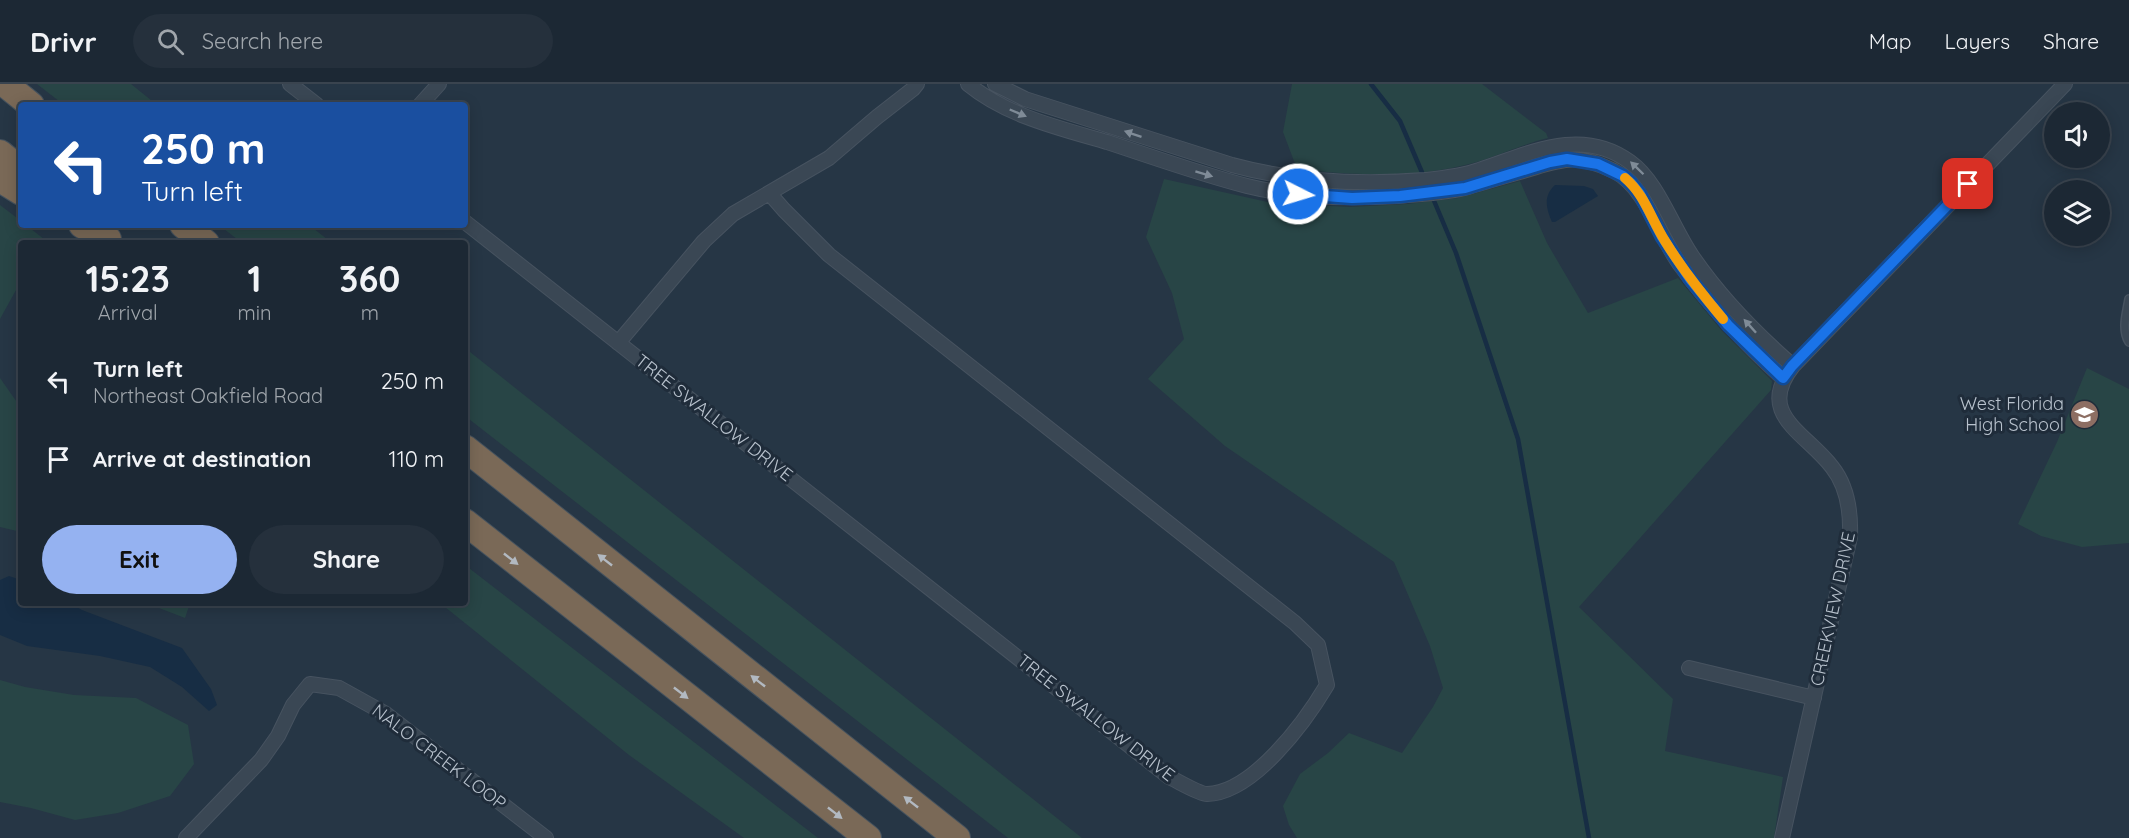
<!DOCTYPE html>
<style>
body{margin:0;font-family:Quicksand,sans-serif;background:#25303c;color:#f1f3f6;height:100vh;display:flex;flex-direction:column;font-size:22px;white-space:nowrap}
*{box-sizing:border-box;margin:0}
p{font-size:20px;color:#a0a6ac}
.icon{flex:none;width:33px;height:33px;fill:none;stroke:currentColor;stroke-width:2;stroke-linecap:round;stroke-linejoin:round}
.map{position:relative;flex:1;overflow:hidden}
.details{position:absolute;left:18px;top:156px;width:450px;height:366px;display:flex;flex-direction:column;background:#1c2834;border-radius:6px;box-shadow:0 3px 15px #0003,0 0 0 2px #3a444f}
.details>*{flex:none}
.guide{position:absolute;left:18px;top:18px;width:450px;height:126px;border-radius:6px;box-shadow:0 3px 15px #0003,0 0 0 2px #3a444f;background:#1a4fa0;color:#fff;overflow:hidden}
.tools{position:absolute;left:2044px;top:18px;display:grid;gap:12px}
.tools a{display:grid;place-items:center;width:66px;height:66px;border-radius:50%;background:#1c2834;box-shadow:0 3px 15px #0003,0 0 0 2px #3a444f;font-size:30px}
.pin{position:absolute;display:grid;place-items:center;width:51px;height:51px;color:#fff;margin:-26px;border-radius:12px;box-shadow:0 3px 9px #0006}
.me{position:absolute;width:66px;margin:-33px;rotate:95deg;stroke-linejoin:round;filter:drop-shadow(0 0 4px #0008)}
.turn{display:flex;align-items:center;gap:21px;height:126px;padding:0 24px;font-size:27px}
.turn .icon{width:78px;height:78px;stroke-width:2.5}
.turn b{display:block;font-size:42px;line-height:51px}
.eta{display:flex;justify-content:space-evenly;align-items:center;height:102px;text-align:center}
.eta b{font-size:36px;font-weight:700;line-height:42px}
.primary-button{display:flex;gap:12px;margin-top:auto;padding:12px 24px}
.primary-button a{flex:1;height:69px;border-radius:36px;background:#95b2f1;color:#111;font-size:24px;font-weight:700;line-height:69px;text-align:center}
.primary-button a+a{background:#25303c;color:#f1f3f6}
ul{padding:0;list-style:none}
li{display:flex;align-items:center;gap:18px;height:78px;padding:0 24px}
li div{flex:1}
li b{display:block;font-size:22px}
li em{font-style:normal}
header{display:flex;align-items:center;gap:36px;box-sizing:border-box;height:84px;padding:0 30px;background:#1c2834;border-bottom:2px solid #3a444f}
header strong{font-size:28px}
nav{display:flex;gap:33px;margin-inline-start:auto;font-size:21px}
.search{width:420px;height:54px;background:#25303c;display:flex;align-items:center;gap:15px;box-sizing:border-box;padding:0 21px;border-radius:33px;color:#a0a6ac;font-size:22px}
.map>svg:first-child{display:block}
.green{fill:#284546}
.water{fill:#172d44}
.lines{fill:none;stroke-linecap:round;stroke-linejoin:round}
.stream{stroke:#172d44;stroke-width:4.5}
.service-casing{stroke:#475360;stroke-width:10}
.minor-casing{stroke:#475360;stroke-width:16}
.motorway-casing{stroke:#45525e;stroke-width:28}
.service{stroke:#3a4754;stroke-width:7}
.minor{stroke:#3a4754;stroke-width:14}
.motorway{stroke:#7a6957;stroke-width:26}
.oneway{fill:#7f8b97}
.oneway2{fill:#b2b9c1}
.route-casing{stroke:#114b97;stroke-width:15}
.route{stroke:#1a73e8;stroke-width:10}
.slow{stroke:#f59e0b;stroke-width:10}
.labels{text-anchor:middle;stroke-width:6;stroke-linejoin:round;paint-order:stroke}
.poi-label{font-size:18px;fill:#b8c2cd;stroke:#1f2c3a;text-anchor:end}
.street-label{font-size:18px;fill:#b8c2cd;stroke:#1f2c3a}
</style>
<header>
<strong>Drivr</strong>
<div class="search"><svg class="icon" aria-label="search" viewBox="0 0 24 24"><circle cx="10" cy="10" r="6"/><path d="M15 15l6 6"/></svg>Search here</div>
<nav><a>Map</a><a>Layers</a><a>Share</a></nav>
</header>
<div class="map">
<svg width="2129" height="754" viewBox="0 0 2129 754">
<rect width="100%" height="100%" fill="#263645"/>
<!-- green -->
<path class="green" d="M37 0H131L157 21H64Z
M1292 0H1482L1546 49 1548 54C1518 61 1491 76 1461 82 1411 94 1347 91 1297 85L1283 48Z
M1164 95 1312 128 1310 121 1350 123 1407 120 1458 114 1520 97 1547 159 1588 229 1678 194 1722 247 1772 297 1771 306 1579 523 1673 615 1665 667 1783 693 1774 754H1297L1289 741 1283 722 1300 690 1328 669 1349 649 1402 669 1433 623 1443 604 1430 562 1394 478 1225 362 1148 295 1184 255 1172 209 1146 153Z
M0 121 21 137V141H26L49 159H21V197L0 235Z
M219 141H309L332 159H242Z
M465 264 1082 754H1008L465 332Z
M2087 284 2129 305V459L2082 463 2041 452 2018 440 2057 358Z
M0 294 21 324V448L0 443Z
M465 481 818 754H744L629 671 440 519H465Z
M146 519H190L185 534Z
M0 596 25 603 74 611 136 614 188 641 194 680 170 712 118 729 75 736 31 724 0 718Z"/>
<!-- water -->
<path class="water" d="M1555 101 1584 102 1593 105 1598 112 1555 138H1552C1546 124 1543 112 1555 101Z
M9 492 21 496V519H69L82 526 182 564 211 605 217 621 209 627 182 603 150 583 100 572 27 562 0 551V496Z"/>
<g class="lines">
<!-- stream -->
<path class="stream" d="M1371 0 1400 37 1424 93
M1432 112 1456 169 1518 355 1589 754"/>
<defs>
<path id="service" d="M2129 215C2127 228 2121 245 2129 258"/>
<path id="minor" d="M290 0 317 21
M968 0C1007 32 1059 44 1107 58 1153 73 1200 90 1247 102 1296 114 1348 115 1398 112 1420 110 1447 109 1468 103 1487 97 1505 92 1523 87 1561 76 1575 68 1614 87 1647 104 1659 153 1681 182 1711 223 1745 260 1783 294
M995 0 1025 15 1232 81C1295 98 1361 101 1425 96 1443 94 1462 92 1479 86 1528 70 1581 42 1630 78 1658 98 1672 143 1692 172 1720 213 1755 249 1793 282
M420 21 439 0
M465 138 1169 693C1178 697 1199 710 1207 710 1253 709 1305 638 1327 601L1318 561 1295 539 829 171 784 126 770 110
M618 259 704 157 733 130 829 74 877 33 913 5 917 0
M1689 584 1814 614
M186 754 261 676 278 652 293 621 310 600 339 604 386 630 546 754
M1782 754 1850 453C1851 428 1848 403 1832 383 1805 348 1755 330 1793 282L2065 0"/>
<path id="motorway" d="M5 0 31 21
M0 69 21 86
M0 95 21 108
M82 141 108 155
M183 141 206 159
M465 364 957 754
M465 438 868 754"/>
</defs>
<!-- service casing -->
<use href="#service" class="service-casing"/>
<!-- minor casing -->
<use href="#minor" class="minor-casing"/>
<!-- motorway casing -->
<use href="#motorway" class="motorway-casing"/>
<!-- service -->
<use href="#service" class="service"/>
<!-- minor -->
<use href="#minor" class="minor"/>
<!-- motorway -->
<use href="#motorway" class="motorway"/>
</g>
<!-- one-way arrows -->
<defs><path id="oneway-solid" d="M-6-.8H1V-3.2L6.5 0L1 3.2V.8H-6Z" transform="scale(1.5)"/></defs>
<g class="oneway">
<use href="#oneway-solid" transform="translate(1018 29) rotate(23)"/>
<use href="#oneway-solid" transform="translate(1133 50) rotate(-161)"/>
<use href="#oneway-solid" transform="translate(1637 84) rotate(-136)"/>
<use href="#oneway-solid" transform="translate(1204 90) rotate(17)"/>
<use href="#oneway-solid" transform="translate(1750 242) rotate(-132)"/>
</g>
<g class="oneway2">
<use href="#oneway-solid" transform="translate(511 475) rotate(38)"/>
<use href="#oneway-solid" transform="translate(605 476) rotate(-142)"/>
<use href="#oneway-solid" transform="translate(758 597) rotate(-142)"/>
<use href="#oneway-solid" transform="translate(681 609) rotate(38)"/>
<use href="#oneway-solid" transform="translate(911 718) rotate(-142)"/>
<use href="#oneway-solid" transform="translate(835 729) rotate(38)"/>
</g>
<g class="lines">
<defs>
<path id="route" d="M1298 110 1352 114 1400 112 1465 104 1550 78 1567 75 1598 80 1623 92 1631 99 1640 110 1662 153 1690 195 1728 241 1783 294 1792 282 1968 100"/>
</defs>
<!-- route casing -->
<use href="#route" class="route-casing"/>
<!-- route -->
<use href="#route" class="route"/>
<!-- slow -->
<path class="slow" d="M1625 94C1645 111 1651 135 1665 157 1682 185 1702 210 1723 235"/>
</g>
<!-- icons -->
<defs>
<symbol id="school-disc" viewBox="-11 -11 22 22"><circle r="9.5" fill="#8d6e63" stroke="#1f2c3a"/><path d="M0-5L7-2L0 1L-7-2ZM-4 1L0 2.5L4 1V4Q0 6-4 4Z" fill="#fff"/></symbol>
</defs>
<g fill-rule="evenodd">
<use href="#school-disc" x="2068" y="314" width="33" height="33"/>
</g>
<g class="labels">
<!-- poi labels -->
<g class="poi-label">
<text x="2064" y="326">West Florida<tspan x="2064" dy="21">High School</tspan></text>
</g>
<!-- street labels -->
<g class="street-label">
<text transform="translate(714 334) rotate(38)" y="6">TREE SWALLOW DRIVE</text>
<text transform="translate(1833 525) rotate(-78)" y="6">CREEKVIEW DRIVE</text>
<text transform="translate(1096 634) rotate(38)" y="6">TREE SWALLOW DRIVE</text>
<text transform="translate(439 673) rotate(37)" y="6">NALO CREEK LOOP</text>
</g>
</g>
</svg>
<div class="tools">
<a><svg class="icon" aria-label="sound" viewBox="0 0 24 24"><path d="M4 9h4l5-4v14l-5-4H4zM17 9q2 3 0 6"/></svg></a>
<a><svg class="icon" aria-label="layers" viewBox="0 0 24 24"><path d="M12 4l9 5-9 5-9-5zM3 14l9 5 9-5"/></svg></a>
</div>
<div class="pin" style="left:1968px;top:100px;background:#d93025"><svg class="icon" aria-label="arrive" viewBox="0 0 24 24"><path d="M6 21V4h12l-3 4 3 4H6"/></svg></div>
<svg class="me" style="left:1298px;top:110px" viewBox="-20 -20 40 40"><circle r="17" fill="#1a73e8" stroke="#fff" stroke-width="3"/><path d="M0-11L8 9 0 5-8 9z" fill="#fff"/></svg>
<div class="guide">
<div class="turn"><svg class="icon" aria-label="left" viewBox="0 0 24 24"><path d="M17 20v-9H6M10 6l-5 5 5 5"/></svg><div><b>250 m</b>Turn left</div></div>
</div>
<section class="details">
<div class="eta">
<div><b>15:23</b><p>Arrival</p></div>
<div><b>1</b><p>min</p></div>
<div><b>360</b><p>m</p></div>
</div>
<ul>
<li><svg class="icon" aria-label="left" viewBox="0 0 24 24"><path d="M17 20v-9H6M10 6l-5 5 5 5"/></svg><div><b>Turn left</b><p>Northeast Oakfield Road</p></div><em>250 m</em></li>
<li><svg class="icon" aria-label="arrive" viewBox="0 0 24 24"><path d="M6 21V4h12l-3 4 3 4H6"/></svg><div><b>Arrive at destination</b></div><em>110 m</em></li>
</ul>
<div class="primary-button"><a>Exit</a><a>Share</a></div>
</section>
</div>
